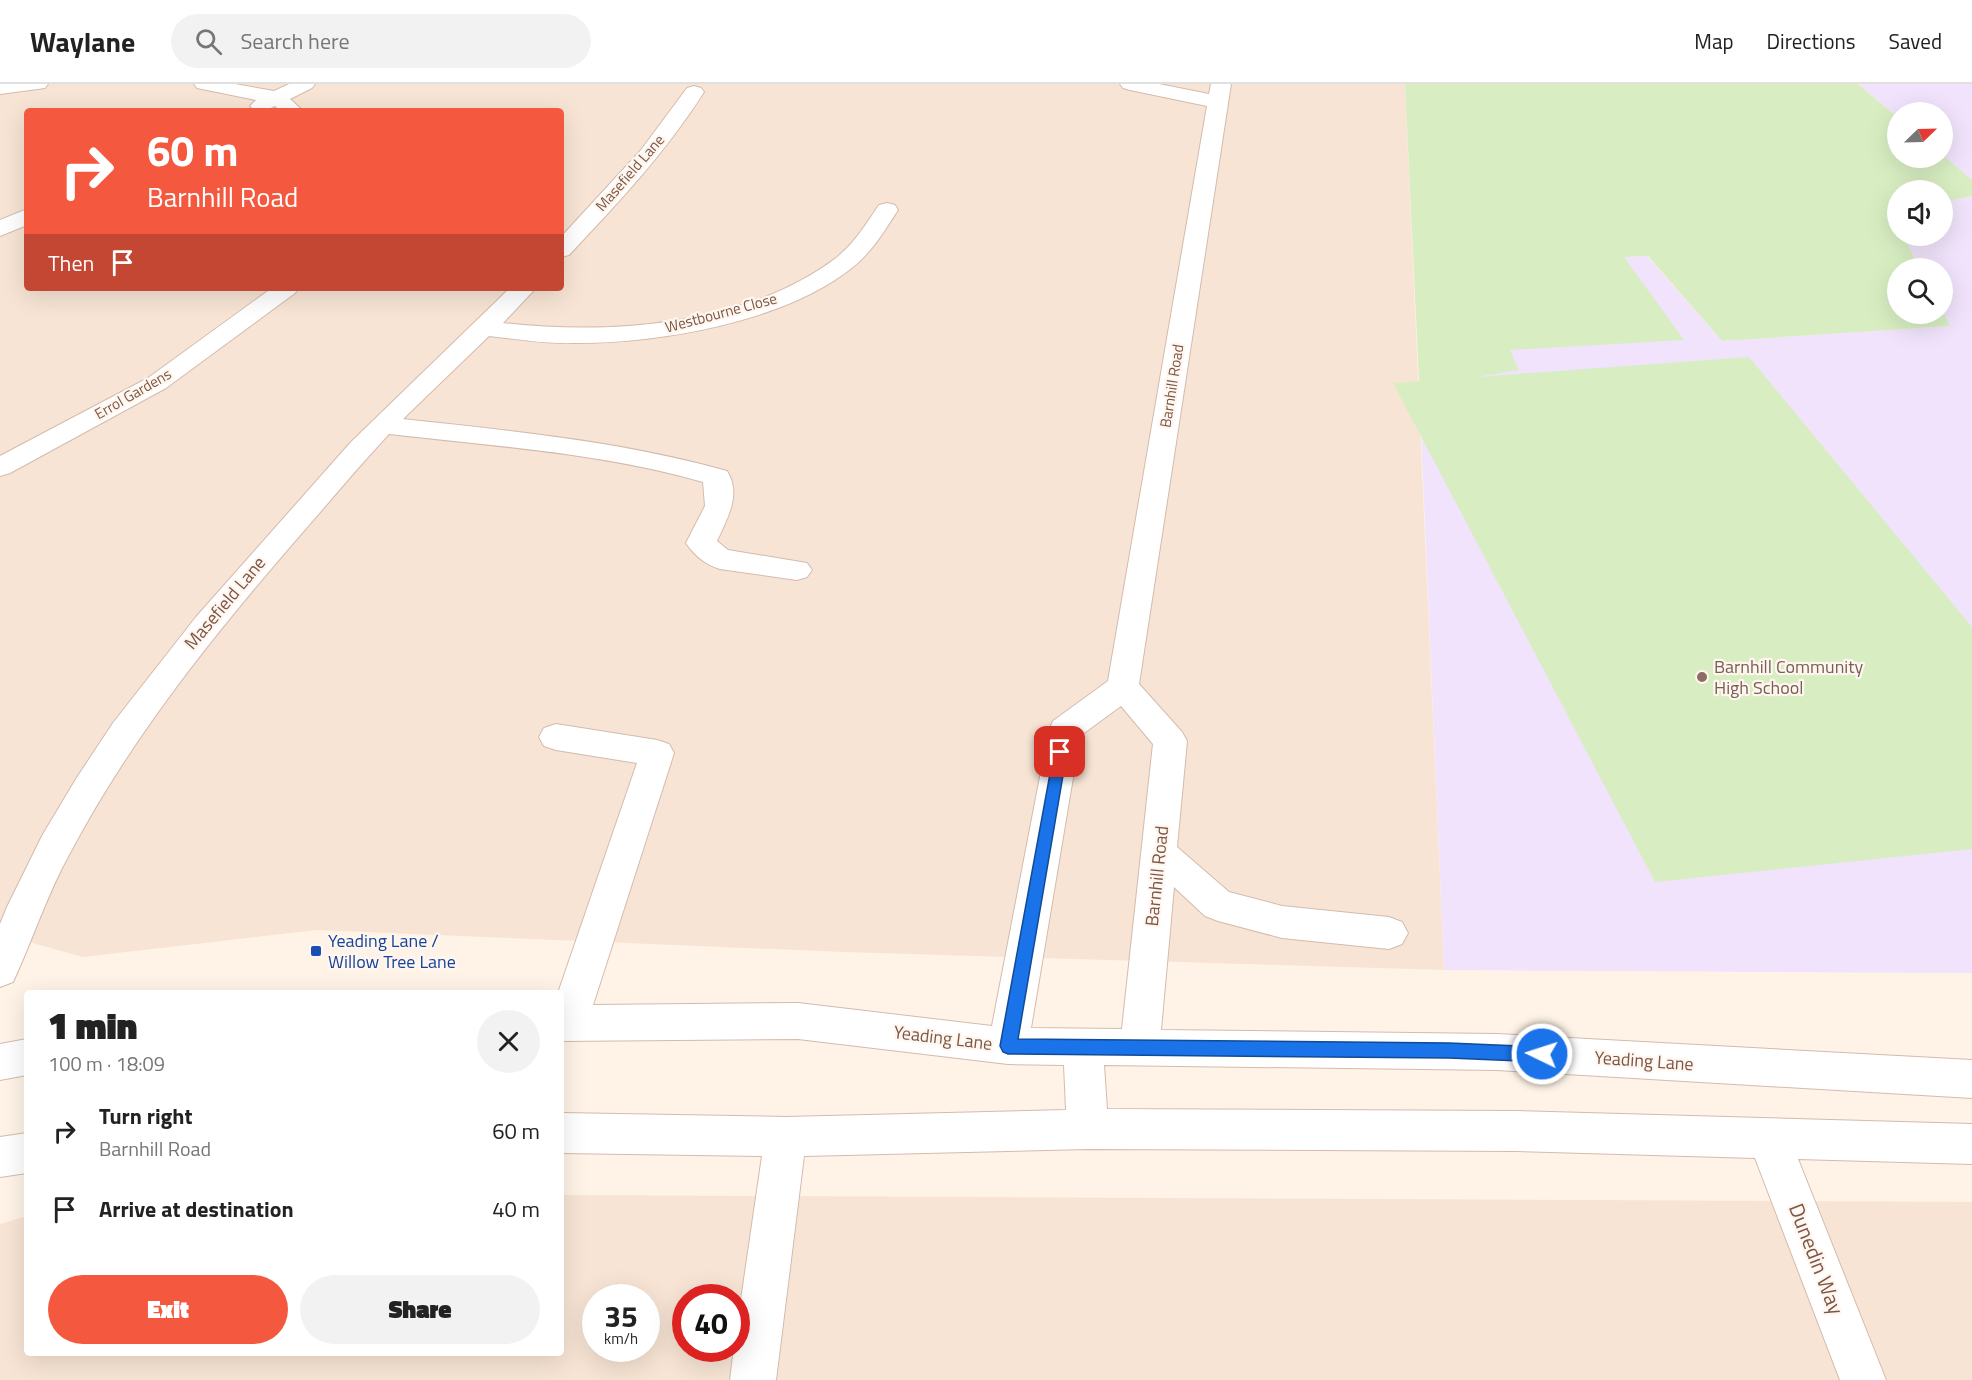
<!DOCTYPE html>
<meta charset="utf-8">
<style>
body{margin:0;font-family:"Titillium Web",sans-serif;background:#f2f2f2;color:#222;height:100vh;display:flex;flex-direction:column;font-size:22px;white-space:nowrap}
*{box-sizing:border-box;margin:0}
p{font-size:20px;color:#767676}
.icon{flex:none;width:33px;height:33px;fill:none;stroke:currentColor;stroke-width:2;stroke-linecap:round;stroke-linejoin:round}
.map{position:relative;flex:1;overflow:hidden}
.panel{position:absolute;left:24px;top:906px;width:540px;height:366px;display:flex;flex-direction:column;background:#fff;border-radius:6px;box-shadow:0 6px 24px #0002}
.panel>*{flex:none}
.top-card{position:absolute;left:24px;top:24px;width:540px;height:183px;border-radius:6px;box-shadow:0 6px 24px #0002;background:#f45940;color:#fff;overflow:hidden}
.needle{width:39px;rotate:67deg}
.fabs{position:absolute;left:1887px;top:18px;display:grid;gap:12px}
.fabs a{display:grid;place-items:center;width:66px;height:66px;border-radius:50%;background:#fff;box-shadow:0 6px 24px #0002;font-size:30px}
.speed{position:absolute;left:582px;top:1200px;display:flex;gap:12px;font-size:30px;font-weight:700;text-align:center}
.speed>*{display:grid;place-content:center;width:78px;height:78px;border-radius:50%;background:#fff;box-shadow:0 6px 24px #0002;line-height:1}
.speed small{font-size:15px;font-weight:400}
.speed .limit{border:9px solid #d22;background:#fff;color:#111}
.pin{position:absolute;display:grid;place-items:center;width:51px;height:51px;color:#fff;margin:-26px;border-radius:12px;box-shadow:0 3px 9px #0006}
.me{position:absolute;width:66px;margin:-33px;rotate:274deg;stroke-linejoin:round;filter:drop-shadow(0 0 4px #0008)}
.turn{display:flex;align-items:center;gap:21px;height:126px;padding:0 24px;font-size:27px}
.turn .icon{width:78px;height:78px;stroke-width:2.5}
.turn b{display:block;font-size:42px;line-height:51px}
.then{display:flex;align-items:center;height:57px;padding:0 24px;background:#0003;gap:12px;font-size:22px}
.round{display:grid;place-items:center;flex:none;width:63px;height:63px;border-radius:32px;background:#f2f2f2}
.headline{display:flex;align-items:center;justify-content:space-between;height:102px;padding:0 24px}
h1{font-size:36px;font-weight:800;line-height:45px}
.action{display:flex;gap:12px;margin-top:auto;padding:12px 24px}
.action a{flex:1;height:69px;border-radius:36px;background:#f45940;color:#fff;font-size:24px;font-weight:800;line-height:69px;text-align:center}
.action a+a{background:#f2f2f2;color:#222}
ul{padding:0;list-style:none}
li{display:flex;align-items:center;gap:18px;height:78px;padding:0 24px}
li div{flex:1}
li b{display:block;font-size:22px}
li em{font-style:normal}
header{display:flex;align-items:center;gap:36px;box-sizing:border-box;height:84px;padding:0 30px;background:#fff;border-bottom:2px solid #e0e0e0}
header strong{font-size:28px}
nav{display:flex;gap:33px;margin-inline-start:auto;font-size:21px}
.search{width:420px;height:54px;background:#f2f2f2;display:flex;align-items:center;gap:15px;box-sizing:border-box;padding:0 21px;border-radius:33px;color:#767676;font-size:22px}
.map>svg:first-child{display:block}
.residential{fill:#f7e4d4;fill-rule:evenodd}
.education{fill:#f0e3fb}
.green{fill:#d8eec2}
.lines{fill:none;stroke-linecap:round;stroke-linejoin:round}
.minor-casing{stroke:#d4bbad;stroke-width:2}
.minor{fill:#fff;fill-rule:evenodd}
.route{fill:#1a73e8;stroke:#114b97;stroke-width:1.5}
.education-dot{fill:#8d6e63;stroke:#fff7ef;stroke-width:2}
.transit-dot{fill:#1a4fb4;stroke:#fff7ef;stroke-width:2}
.labels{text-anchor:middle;stroke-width:4.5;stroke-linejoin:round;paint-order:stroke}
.far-street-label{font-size:15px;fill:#7b5647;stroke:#fff7ef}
.street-label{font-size:18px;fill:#7b5647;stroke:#fff7ef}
.education-label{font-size:18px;fill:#785e54;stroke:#fff7ef;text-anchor:start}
.transit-label{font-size:18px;fill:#164399;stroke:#fff7ef;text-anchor:start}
.near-street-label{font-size:21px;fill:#7b5647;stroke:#fff7ef}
</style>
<header>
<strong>Waylane</strong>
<div class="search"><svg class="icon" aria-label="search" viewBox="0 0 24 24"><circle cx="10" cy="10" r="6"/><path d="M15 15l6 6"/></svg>Search here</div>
<nav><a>Map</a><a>Directions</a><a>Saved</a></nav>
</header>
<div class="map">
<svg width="1972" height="1296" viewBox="0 0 1972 1296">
<rect width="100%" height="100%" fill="#fef3e6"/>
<!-- residential -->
<path class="residential" d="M0 0H1405L1444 886 844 868 317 846 83 873 0 850ZM27 27H561V204H27Z
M561 1111 1972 1118V1296H0V1140L27 1132V1269H561ZM596 1214H646V1264H596ZM686 1214H736V1264H686Z"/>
<!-- education -->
<path class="education" d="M1858 0H1972V96L1943 71 1942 28H1898L1897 33Z
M1972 112V889L1444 886 1419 300 1468 179 1647 172 1722 257 1950 242 1943 227 1942 184H1920L1903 152H1942L1943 118Z"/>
<!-- green -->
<path class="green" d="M1405 0H1858L1897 33 1898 74H1942L1943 71 1972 96V112L1943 118 1942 106H1898L1897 126 1891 128 1897 141 1898 152H1903L1920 184H1898V230H1942L1943 227 1950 242 1722 257 1648 172 1624 173 1684 256 1510 266 1519 286 1476 293 1749 273 1972 543V765L1655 798 1393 299 1419 297Z"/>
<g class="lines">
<defs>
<path id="minor" d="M0 0H48L45 4 0 10Z
M194 0H235L274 7 289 0H315L312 4 290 15 303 27H281L275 22 264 27H256L250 22 256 16 197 4Z
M1120 0H1159L1209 10 1211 0H1231L1139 600 1182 648 1187 657 1177 763 1229 808 1282 822 1389 833 1402 838 1408 849 1402 860 1389 865 1282 854 1218 837 1205 832 1174 803 1161 946 1497 950 1972 976V1014L1497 986 1104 981 1107 1025 1515 1027 1972 1040V1080L1798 1075 1886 1296H1840L1755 1074 1515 1067 1088 1065 804 1072 776 1296H730L734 1264H736V1250L762 1072 561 1069V1029L786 1033 1066 1026 1064 981 1008 980 798 955 561 957V909H558L637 679 556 666 544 662 539 653 544 644 556 640 657 656 669 660 674 669 593 921 798 919 992 942 1049 646 1053 637 1108 597 1207 22 1130 6 1123 4ZM1121 622 1153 660 1122 945 1031 944 1080 652Z
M694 2 701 4 704 8C666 68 618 119 569 171L561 173V153L641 66 687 4Z
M887 119 895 121 898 126C885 146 872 168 853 183 785 238 661 259 575 259 546 260 518 255 489 252L403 335C513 347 620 357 727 387 742 410 727 435 717 457L728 466 807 479 812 486 807 493 797 496 720 485C706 481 694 471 686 459L705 422 703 398C601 369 494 362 389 350 359 382 331 416 302 449 215 549 132 652 70 769 47 810 33 855 13 898L0 903V840L7 823 42 752 76 695 113 639 196 533 351 358 510 204H536L503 239C610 251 746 242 836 174 854 160 866 140 879 121Z
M27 125V141L0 152V136Z
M272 204H299L295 209 166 304 10 389 0 392V372L148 294Z
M27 955V991L0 996V960Z
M27 1049V1089L0 1093V1053Z"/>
</defs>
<!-- minor casing -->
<use href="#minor" class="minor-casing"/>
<!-- minor -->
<use href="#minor" class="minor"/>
</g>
<!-- route -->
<path class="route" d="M1060 663 1067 668 1018 955 1449 959 1542 963 1548 965 1550 970 1548 976 1542 978 1449 974 1008 970 1003 968 1000 962 1054 668Z"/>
<!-- markers -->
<circle class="education-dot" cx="1702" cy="593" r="6"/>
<rect class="transit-dot" x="310" y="861" width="12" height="12" rx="3"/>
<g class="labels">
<!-- far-street labels -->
<g class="far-street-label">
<text transform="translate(630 89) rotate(-49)" y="5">Masefield Lane</text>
<text transform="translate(721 229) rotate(-15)" y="5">Westbourne Close</text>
<text transform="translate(1172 302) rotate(-81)" y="5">Barnhill Road</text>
<text transform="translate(133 310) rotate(-30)" y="5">Errol Gardens</text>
</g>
<!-- street labels -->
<g class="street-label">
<text transform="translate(225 519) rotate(-50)" y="6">Masefield Lane</text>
<text transform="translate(1157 792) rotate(-84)" y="6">Barnhill Road</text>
<text transform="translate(943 954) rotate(7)" y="6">Yeading Lane</text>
<text transform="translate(1644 977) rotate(4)" y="6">Yeading Lane</text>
</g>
<!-- education labels -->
<g class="education-label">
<text x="1714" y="589">Barnhill Community<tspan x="1714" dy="21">High School</tspan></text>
</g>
<!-- transit labels -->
<g class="transit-label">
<text x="328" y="863">Yeading Lane /<tspan x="328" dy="21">Willow Tree Lane</tspan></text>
</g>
<!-- near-street labels -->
<g class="near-street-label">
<text transform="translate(1816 1175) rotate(69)" y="7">Dunedin Way</text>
</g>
</g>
</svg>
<div class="fabs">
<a><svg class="needle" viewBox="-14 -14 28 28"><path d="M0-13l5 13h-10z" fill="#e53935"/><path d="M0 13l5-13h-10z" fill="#767676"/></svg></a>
<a><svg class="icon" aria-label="sound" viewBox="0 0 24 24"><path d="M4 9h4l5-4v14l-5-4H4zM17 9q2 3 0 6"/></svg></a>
<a><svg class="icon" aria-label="search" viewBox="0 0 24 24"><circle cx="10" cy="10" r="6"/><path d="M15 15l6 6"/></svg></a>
</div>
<div class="speed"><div>35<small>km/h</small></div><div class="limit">40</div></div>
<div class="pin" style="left:1060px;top:668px;background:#d93025"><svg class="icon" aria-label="arrive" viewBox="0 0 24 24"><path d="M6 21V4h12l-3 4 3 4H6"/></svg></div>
<svg class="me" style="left:1542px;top:970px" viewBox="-20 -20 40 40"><circle r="17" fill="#1a73e8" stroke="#fff" stroke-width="3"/><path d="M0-11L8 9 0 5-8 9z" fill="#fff"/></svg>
<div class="top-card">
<div class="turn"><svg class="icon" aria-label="right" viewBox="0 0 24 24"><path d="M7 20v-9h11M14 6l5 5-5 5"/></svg><div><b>60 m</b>Barnhill Road</div></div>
<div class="then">Then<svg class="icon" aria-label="arrive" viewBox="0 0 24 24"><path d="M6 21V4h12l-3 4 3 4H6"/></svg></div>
</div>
<section class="panel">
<div class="headline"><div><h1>1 min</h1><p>100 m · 18:09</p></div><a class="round"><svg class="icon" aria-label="close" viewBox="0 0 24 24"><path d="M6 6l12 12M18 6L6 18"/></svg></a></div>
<ul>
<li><svg class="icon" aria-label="right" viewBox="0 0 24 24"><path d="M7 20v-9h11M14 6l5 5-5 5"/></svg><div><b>Turn right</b><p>Barnhill Road</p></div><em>60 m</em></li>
<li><svg class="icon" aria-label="arrive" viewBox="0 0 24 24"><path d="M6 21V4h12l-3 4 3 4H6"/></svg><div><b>Arrive at destination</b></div><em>40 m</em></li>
</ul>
<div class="action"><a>Exit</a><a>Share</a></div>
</section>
</div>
